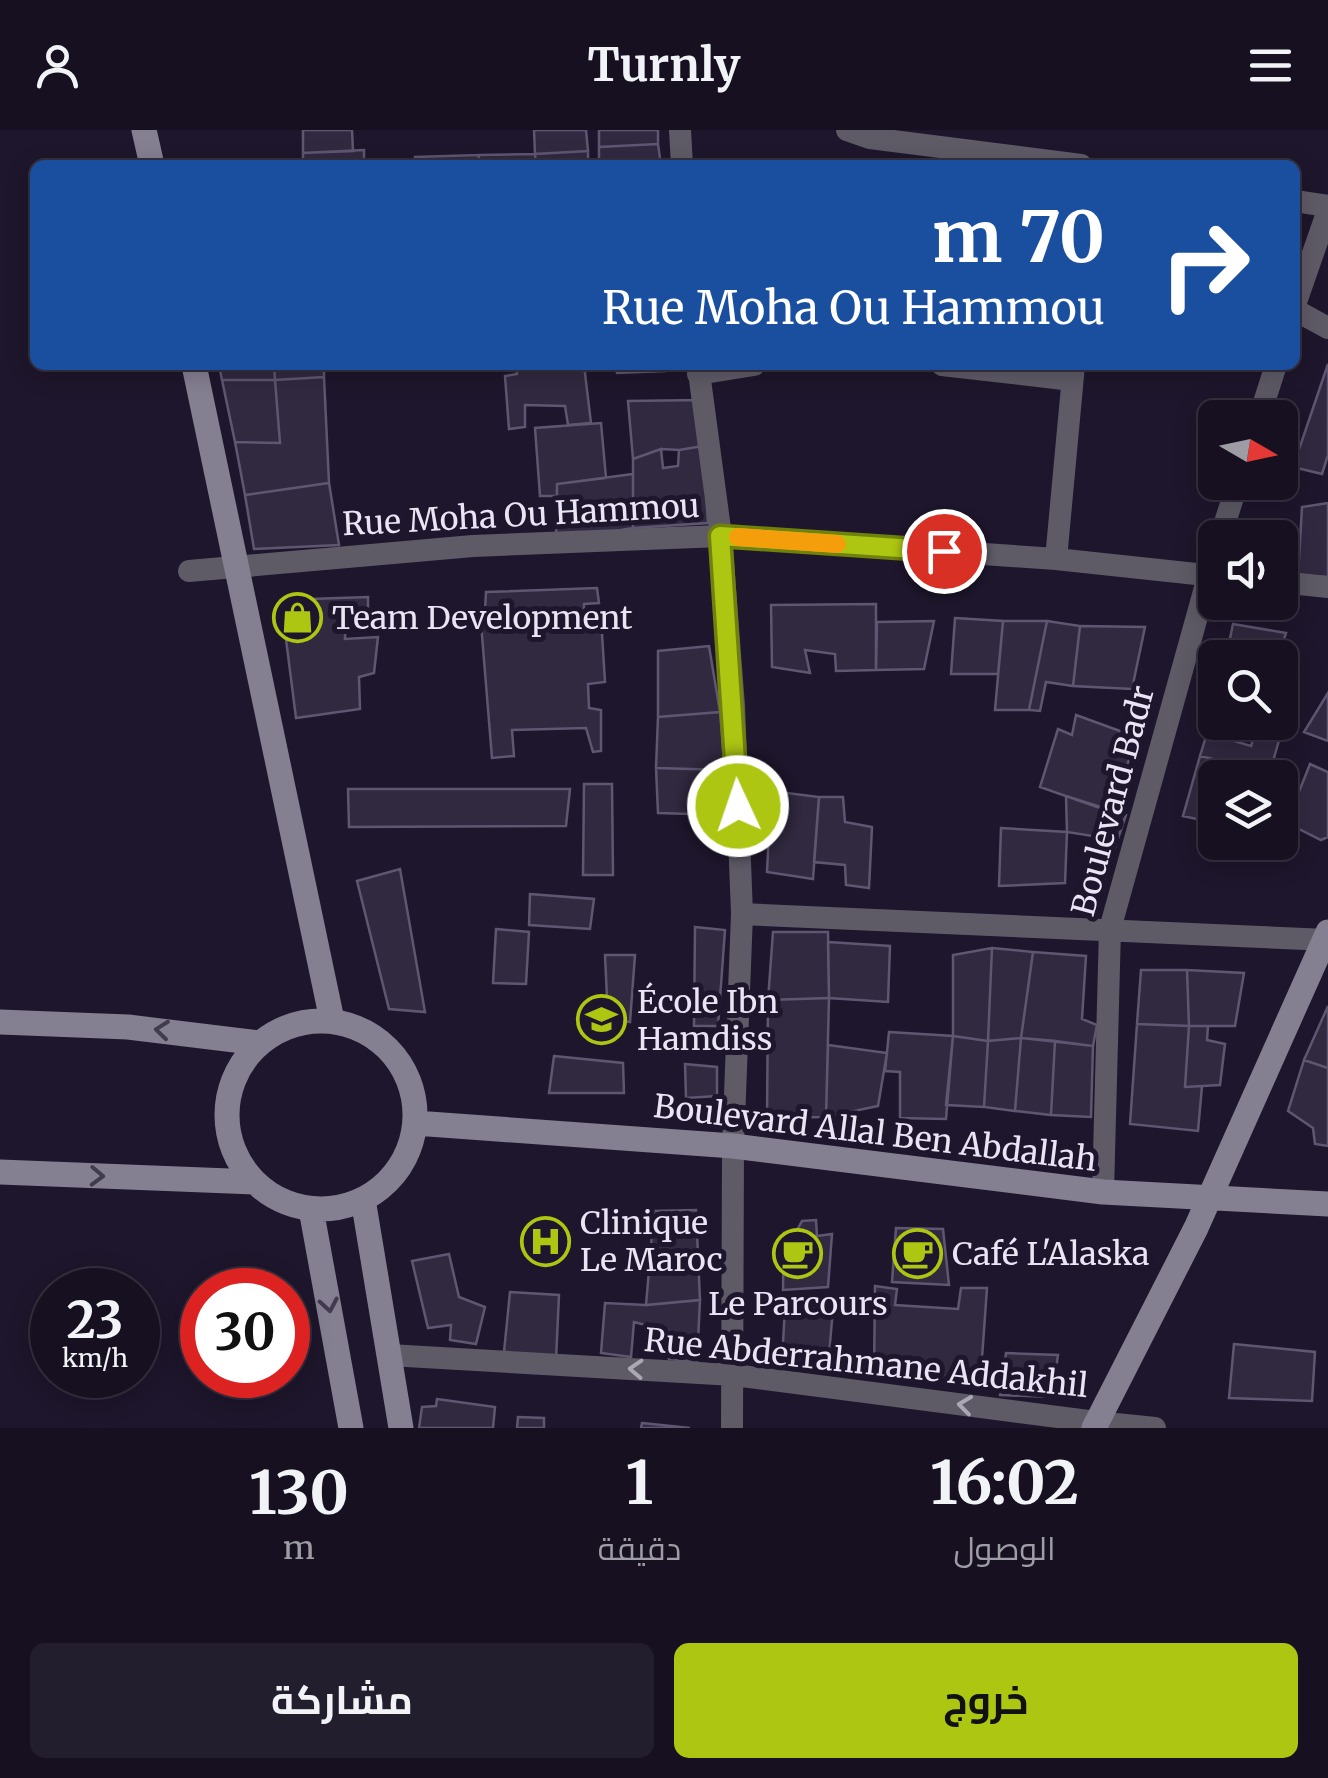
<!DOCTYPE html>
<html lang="ar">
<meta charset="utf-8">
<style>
body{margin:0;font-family:Merriweather,Cairo,serif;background:#231e2e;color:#f1f3f6;direction:rtl;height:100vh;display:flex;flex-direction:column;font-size:38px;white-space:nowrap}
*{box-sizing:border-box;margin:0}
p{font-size:32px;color:#9e9da5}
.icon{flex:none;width:55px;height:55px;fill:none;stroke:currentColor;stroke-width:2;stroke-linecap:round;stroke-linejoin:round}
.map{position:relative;height:1298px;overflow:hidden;direction:ltr}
.details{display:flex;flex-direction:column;background:#161021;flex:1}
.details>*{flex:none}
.banner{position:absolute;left:30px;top:30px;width:1270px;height:210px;border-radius:15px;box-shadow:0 5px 25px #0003,0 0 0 2px #35303f;direction:rtl;background:#1a4fa0;color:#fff;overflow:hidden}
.needle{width:65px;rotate:99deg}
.buttons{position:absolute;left:1198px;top:270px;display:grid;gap:20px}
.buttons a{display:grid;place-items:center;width:100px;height:100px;border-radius:15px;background:#161021;box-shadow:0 5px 25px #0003,0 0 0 2px #35303f;font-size:50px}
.speed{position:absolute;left:30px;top:1138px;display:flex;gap:20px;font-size:50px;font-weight:700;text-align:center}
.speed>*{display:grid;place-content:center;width:130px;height:130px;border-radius:50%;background:#161021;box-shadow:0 5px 25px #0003,0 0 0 2px #35303f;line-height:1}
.speed small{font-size:25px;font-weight:400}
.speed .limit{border:15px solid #d22;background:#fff;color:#111}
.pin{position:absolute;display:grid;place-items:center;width:85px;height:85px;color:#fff;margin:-42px;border:5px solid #fff;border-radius:50%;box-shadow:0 2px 10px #0007}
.me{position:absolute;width:110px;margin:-55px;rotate:357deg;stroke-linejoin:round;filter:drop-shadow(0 0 8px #0008)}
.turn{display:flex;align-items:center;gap:35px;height:210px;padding:0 30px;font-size:45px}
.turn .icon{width:130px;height:130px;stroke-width:2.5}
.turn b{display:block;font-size:70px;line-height:85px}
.eta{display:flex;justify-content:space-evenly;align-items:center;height:170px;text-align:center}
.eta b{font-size:60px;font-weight:700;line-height:70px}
.button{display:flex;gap:20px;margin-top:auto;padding:20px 30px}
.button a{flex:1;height:115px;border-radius:15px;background:#acc612;color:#111;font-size:40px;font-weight:700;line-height:115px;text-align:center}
.button a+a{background:#231e2e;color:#f1f3f6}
header{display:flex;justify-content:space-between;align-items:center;height:130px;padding:0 30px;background:#161021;font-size:45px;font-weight:700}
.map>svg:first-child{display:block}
.building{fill:#312940;stroke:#5f5771;stroke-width:2.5}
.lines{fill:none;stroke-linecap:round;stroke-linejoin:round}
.street{stroke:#5e5b67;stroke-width:22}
.secondary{stroke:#857f92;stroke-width:25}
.oneway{stroke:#423b50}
.oneway2{stroke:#aba7b5}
.route-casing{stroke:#70810c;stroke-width:25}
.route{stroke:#acc612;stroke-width:18}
.slow{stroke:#f59e0b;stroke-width:18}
.labels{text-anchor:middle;stroke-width:10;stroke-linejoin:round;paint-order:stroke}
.street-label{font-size:32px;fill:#eae5f5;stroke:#1e162c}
.poi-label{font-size:32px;fill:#eae5f5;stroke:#1e162c;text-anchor:start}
</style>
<header><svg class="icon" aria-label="menu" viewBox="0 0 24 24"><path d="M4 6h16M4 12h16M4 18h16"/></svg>Turnly<svg class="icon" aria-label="person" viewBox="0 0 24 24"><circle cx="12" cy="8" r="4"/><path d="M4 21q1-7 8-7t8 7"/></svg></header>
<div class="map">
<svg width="1328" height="1298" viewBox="0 0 1328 1298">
<rect width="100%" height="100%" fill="#1e162c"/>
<!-- building -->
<path class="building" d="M303 0H352L353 21 303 23Z
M534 0H586L588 21 535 24Z
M599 0H658V14L599 17Z
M658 14 661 35H599V17Z
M364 20V35H303V23Z
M588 21V35H536L535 24Z
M535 24 536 35H478L479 25Z
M479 25 478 35H415V27Z
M1328 234V325L1322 344 1293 337Z
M219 235H274L275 250H222Z
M274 235H324V247L275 250Z
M516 235H584L591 293 568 295 565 276 525 275V297L509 299 505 246 517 244Z
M616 235H664L665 241 617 243Z
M324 247 329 353 245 365 235 312 280 313 275 250Z
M222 250H275L280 313 235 312Z
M699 270 703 316 679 320 661 319 633 329 628 271Z
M601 293 606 348 557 354V366H540L535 298Z
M703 316 708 393 633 398V329L661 319 663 338 678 336 679 320Z
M633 344V398L556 411 557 354Z
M329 353 339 415 254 419 245 365Z
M1328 373V447L1298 446 1302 377Z
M597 458 599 473 584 474V486L601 488 605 552 588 554 589 578 601 580V621L593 622 586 598 512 600 514 626 492 628 481 493 501 489V479L485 480 486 462Z
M368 467V480L346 485 345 509 378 507 374 543 359 547 360 579 296 588 281 470Z
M876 474V540L836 541 835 524 805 520 810 543 772 537 771 475Z
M955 488 1003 491 998 544H951Z
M934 491 924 539 876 540 877 492Z
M1003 491H1047L1029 580H995Z
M1047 491 1080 496 1073 556 1046 552 1040 581 1029 580Z
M1233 494 1286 503 1278 528H1226Z
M1080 496 1145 497 1132 559 1073 556Z
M709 516 720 582 658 587V521Z
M1328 563V611L1304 602Z
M1280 569 1289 575 1270 642 1200 626 1207 603 1251 616 1259 592H1280Z
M720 582 725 640 656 638 658 587Z
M1076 585 1120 601 1114 612 1132 621 1111 682 1040 657 1058 599 1072 605Z
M1200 626 1242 636 1240 648H1215V693L1183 686Z
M1310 634 1328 642V707L1321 710 1283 691 1280 695V662L1295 672Z
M656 638 725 640 724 685 658 683Z
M584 654H612L613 745H583Z
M348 659H570L566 696 349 697Z
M771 661 819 667 813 749 767 742Z
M1066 666 1126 685 1102 756 1090 741 1099 707 1067 702Z
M819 667H843L845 692 872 697 869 758 846 755 845 735 814 732Z
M1001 698 1067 702 1065 753 999 756Z
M400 739 425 882 389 879 357 751Z
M530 764 594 769 590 799 529 795Z
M695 797 725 800 718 896H694Z
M496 799 529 802 526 854 493 853Z
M773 802H828L829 868 768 870Z
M828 812 890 816 888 872 829 868Z
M992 818 988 911 953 906V825Z
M992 818 1033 822 1021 908 988 911Z
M1033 822 1086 826 1082 889 1097 895 1093 916 1021 908Z
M605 825H635L630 892 608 889Z
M1141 840H1187L1189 896 1137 894Z
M1187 840 1244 843 1235 896H1189Z
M829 868 826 987 767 988 768 870Z
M1328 876V938L1304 930Z
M1137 894 1189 896 1185 957 1202 956 1198 1001 1130 994Z
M1189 896H1208L1207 910 1225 914 1220 955 1185 957Z
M889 902 953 906 946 989 900 988V942L885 941Z
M953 906 988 911 984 977 946 975Z
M1021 908 1015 981 984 977 988 911Z
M1021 908 1055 911 1051 985 1015 981Z
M1055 911 1093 916 1091 987 1051 985Z
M828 915 887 923 878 976 826 987Z
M554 926 623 933 624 963H549Z
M1304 930 1328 938V1016L1315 1014 1313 998 1288 981Z
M685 934 717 937V966L686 968Z
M696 1080 700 1170 646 1175 654 1081Z
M816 1090 817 1106 832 1104 828 1157 783 1160 784 1103 796 1102 802 1091Z
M896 1098 943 1099 949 1155 892 1152Z
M449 1124 459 1167 485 1177 476 1214 450 1210 451 1195 428 1198 412 1131Z
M875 1156 897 1159 895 1175 958 1179 961 1158H987L980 1256 874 1244Z
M510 1162 559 1165 556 1230 504 1222Z
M700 1170 697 1232 669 1229V1201L634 1192 631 1227 601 1223 605 1173 646 1175Z
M785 1178 833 1179 828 1236 782 1230Z
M1234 1214 1315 1222 1312 1271 1229 1268Z
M1006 1223 1058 1225 1052 1267 1000 1265Z
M437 1269 495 1277 493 1298H419L422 1277 436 1276Z
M518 1287 544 1288V1298H517Z
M642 1293 690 1298H641Z"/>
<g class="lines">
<!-- street -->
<path class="street" d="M680 0 682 35
M847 0 870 8 1081 35
M1295 71 1328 76
M1295 175 1328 80
M1295 180 1328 198
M698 235 721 406 734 576 742 784 733 1016 732 1298
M942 235 1072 250
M698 244 754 235
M1259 288 1276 235
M1220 408 1238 352
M1056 429 1074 235
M189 441 473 416 721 406 1056 429 1215 446
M1280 452 1328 457
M742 784 1328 810
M1103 1062 1110 799 1215 422
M389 1225 734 1245 1096 1292 1155 1298"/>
<!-- secondary -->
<path class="secondary" d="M144 0 152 35
M194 235 332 890
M227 985a94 94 0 1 1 188 0a94 94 0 1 1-188 0Z
M0 892 128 897 259 913
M415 993 733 1016 1103 1062 1328 1074
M0 1042 255 1052
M363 1069 401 1298
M311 1079 351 1298
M1094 1298 1196 1098 1328 802"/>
</g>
<!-- one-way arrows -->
<defs><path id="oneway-chevron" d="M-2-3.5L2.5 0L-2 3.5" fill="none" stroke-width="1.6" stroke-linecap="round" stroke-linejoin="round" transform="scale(2.5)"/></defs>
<g class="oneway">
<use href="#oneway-chevron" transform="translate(162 900) rotate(-174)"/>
<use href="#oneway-chevron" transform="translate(97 1046) rotate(2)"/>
<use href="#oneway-chevron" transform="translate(329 1175) rotate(80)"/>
</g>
<g class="oneway2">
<use href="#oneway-chevron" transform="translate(636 1239) rotate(-177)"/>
<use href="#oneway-chevron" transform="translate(965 1275) rotate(-173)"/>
</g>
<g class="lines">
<defs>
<path id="route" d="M738 676 720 406 944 421"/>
</defs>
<!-- route casing -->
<use href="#route" class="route-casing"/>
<!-- route -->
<use href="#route" class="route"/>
<!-- slow -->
<path class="slow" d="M738 407 837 414"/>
</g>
<!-- icons -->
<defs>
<symbol id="shop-ring" viewBox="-11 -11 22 22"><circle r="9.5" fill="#1e162c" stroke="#acc612" stroke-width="1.5"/><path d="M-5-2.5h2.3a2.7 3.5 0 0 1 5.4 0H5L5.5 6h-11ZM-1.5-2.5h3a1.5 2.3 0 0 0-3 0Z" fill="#acc612"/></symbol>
<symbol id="school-ring" viewBox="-11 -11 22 22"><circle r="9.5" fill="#1e162c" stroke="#acc612" stroke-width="1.5"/><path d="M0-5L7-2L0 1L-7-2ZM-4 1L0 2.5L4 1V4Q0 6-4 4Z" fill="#acc612"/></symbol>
<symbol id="hospital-ring" viewBox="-11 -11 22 22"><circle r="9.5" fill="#1e162c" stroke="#acc612" stroke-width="1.5"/><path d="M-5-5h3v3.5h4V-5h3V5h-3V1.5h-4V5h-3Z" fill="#acc612"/></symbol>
<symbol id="cafe-ring" viewBox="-11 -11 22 22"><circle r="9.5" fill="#1e162c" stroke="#acc612" stroke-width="1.5"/><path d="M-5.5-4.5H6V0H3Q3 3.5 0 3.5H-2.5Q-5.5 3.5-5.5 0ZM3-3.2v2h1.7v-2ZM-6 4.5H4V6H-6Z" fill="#acc612"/></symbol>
</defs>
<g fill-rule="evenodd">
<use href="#shop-ring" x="270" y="460" width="55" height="55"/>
<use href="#school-ring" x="574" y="862" width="55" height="55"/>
<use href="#hospital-ring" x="518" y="1084" width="55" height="55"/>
<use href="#cafe-ring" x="770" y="1096" width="55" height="55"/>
<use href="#cafe-ring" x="890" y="1096" width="55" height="55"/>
</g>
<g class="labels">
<!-- street labels -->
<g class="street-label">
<text transform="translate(521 385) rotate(-3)" y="11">Rue Moha Ou Hammou</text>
<text transform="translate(1113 671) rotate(-75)" y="11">Boulevard Badr</text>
<text transform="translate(875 1003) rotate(7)" y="11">Boulevard Allal Ben Abdallah</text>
<text transform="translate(866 1233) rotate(6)" y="11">Rue Abderrahmane Addakhil</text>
</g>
<!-- poi labels -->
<g class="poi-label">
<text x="332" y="499">Team Development</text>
<text x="637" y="883">École Ibn<tspan x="637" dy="37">Hamdiss</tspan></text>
<text x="580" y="1104">Clinique<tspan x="580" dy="37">Le Maroc</tspan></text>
<text x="952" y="1135">Café L'Alaska</text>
<text x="798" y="1185" text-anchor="middle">Le Parcours</text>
</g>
</g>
</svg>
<div class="buttons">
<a><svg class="needle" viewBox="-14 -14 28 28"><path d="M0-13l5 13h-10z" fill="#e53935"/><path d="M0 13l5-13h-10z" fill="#9e9da5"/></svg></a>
<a><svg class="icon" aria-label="sound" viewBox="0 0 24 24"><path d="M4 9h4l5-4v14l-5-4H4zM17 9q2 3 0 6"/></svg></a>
<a><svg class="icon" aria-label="search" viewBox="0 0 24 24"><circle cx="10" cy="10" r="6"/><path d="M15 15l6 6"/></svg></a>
<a><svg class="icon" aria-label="layers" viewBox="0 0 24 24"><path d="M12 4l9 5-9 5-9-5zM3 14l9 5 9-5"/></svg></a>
</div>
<div class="speed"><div>23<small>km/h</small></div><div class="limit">30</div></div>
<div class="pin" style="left:944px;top:421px;background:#d93025"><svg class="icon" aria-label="arrive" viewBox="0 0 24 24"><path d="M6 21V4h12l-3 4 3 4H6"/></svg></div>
<svg class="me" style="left:738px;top:676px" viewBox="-20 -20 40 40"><circle r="17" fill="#acc612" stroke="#fff" stroke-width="3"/><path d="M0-11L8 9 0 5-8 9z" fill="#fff"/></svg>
<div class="banner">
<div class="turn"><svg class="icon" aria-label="right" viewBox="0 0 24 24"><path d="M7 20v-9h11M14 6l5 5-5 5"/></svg><div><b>70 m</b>Rue Moha Ou Hammou</div></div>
</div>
</div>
<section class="details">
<div class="eta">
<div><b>16:02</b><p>الوصول</p></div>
<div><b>1</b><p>دقيقة</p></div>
<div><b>130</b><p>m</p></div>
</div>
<div class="button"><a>خروج</a><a>مشاركة</a></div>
</section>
